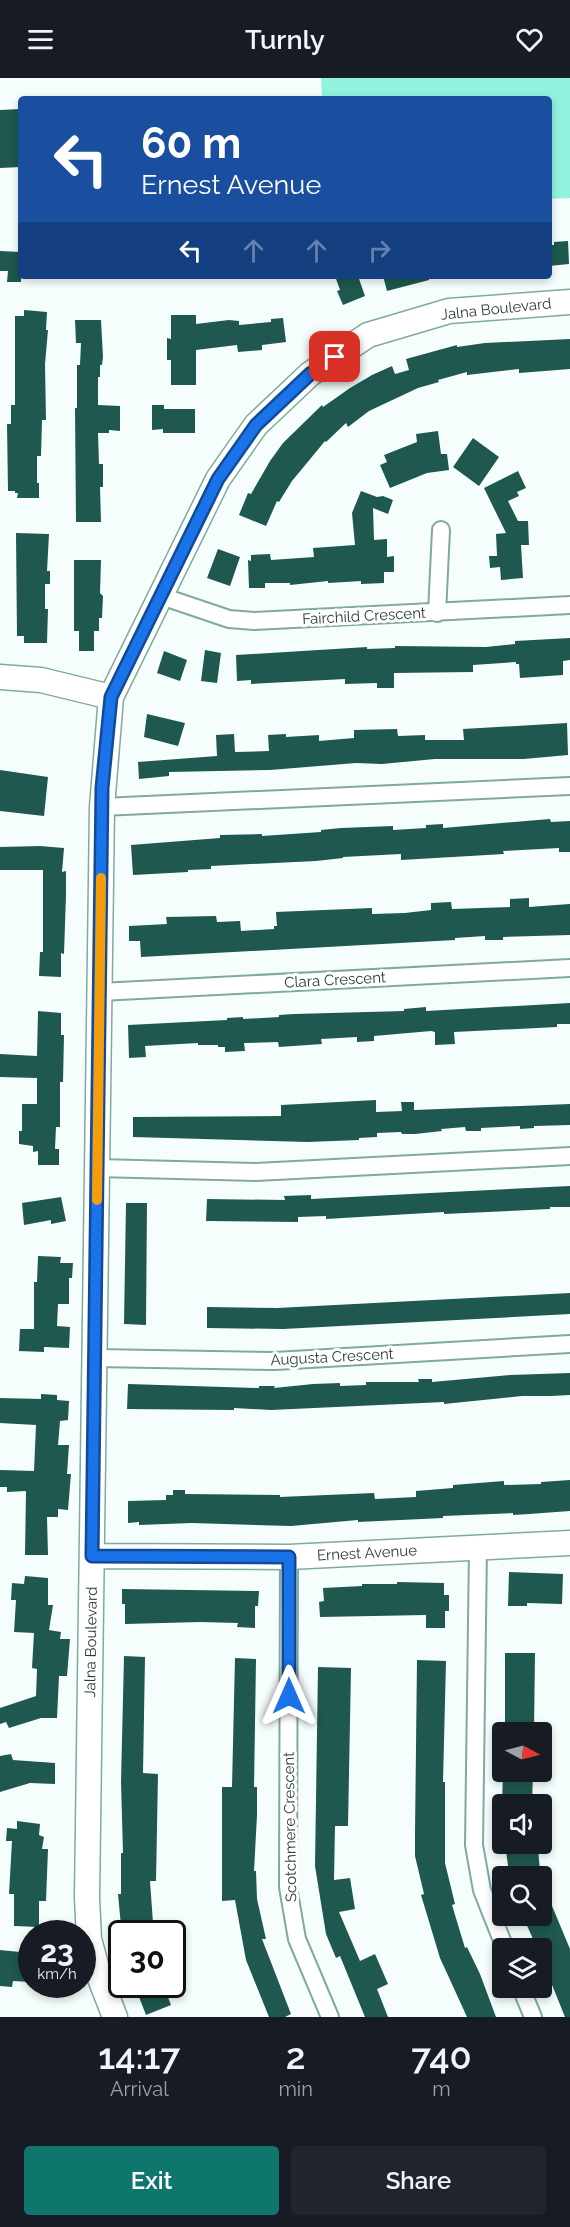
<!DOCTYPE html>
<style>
body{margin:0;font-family:Raleway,sans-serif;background:#20242c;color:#f1f3f6;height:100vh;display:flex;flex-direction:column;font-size:22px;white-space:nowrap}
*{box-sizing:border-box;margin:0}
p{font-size:20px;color:#9ea1a6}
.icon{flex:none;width:33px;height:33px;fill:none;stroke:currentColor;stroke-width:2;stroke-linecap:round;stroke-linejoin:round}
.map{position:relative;height:1939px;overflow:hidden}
.panel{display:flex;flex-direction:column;background:#171b24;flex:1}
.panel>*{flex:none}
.guide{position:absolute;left:18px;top:18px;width:534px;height:183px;border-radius:6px;box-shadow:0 3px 9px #0003;background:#1a4fa0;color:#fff;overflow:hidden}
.needle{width:39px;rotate:97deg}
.tools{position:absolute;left:492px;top:1644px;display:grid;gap:12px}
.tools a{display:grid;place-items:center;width:60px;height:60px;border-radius:6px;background:#171b24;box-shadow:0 3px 9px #0003;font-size:30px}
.speed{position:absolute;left:18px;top:1842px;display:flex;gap:12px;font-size:30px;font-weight:700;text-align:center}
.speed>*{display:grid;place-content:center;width:78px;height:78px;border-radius:50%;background:#171b24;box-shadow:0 3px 9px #0003;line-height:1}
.speed small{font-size:15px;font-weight:400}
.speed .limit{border:3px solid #111;border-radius:9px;background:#fff;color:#111}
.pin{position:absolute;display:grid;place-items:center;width:51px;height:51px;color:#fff;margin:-26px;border-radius:12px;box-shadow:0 3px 9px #0006}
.me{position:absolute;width:66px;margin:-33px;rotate:0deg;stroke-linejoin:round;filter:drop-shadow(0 0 4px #0008)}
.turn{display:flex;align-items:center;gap:21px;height:126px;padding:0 24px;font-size:27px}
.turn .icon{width:78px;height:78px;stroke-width:2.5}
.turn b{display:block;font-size:42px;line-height:51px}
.lanes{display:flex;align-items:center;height:57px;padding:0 24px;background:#0003;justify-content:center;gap:30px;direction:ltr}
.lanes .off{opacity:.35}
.eta{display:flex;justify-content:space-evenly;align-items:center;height:102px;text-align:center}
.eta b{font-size:36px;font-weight:600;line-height:42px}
.cta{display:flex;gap:12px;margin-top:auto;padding:12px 24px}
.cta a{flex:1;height:69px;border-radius:6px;background:#0f766e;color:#fff;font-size:24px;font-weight:600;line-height:69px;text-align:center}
.cta a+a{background:#20242c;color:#f1f3f6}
header{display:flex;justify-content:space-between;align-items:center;height:78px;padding:0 24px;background:#171b24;font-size:27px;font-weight:600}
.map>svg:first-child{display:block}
.green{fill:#91f2de}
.building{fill:#1e584e}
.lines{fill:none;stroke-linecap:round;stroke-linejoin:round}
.street-casing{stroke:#7eaaa0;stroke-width:20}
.secondary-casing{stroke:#7eaaa0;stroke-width:27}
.street{stroke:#fff;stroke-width:16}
.secondary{stroke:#fff;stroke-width:24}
.route-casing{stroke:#114b97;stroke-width:15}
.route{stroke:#1a73e8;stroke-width:10}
.slow{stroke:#f59e0b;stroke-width:10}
.labels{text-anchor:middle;stroke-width:6;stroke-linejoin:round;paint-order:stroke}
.street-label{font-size:15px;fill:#2b3d39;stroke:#fff}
</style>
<header><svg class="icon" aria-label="menu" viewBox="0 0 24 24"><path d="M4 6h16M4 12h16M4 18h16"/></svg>Turnly<svg class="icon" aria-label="heart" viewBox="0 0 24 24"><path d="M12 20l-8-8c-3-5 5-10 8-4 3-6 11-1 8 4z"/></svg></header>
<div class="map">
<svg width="570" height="1939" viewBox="0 0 570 1939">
<rect width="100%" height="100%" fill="#f5fefc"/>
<!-- green -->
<path class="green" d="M321 0H570V120L549 121V21H322Z"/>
<!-- building -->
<path class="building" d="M21 31V89L0 90V32Z
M568 163 569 186 549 188V167H554V164Z
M0 173 21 174V204H7L8 193H0Z
M335 198H358L365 218 343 227 337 213 340 212Z
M383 198H429V202L387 213Z
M24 232 47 234 46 252H48L45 286 46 342H42L41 378H37V405H39V420H17L18 415H15V413H8L7 346H11V327H15V238H24Z
M171 237H196V246L229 242 239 243V247L271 244V241L283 240 286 264 262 267V272L238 274 237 267 196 272V307H171V282H167V260L171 261Z
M75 242H101L103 279 102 287H100V299H98V327L120 328V353L109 352V355H98L99 386H103V409H100L101 444H76L75 330H77V287H80L81 265H76Z
M570 261V291L519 295V291L467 297V294L438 302 439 304 418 310 369 333 348 349 346 345 326 364 325 363 292 403 279 424 277 423 266 448 239 437 248 415 251 416 270 383 283 365 322 327 323 329 350 310 372 297 392 288 395 296 409 292 406 281 457 267V269L485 265Z
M152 327H164V331H195V355H163V351L152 352Z
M438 353 441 376H447L449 392 427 395 390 410 380 387 387 384 384 377 417 364 416 356Z
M473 360 499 379 479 408 453 389Z
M518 393 526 410 517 414 519 418 508 423 518 443H528L529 467H521L523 500 501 502 500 489 490 490 489 478H497L496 456 506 455 484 410Z
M361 413 377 419 383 418 393 422 388 436 373 430 374 462 387 461V479L394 478V494H384V505L361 506V503L328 505V503L290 507V505H265V510H249L248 482 251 483V477L270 476 271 482 314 479 313 470 355 467 352 435Z
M16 455 49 456 47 493H50V506H45V531H48L47 565H24V558H17Z
M218 471 240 479 230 508 207 500Z
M74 482H101L100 515 103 518 102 540H99V553H94V573H79V553H74Z
M570 560V582L563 583V597L520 600 519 586H516V584L473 587V594L394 595V610H377V605L345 606V601L251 606V602L237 603 236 577 367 569V571L395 570V568L486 569 515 566V563Z
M205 572 221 575 217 605 201 603Z
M164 573 187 582 180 603 157 595Z
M147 636 185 645 178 668 144 659Z
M567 645 568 677 524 681H435L382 686 356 685 270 692 169 694V698L139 701 138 684 217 678 216 657 234 656 235 674 269 673 268 657 286 656V659L319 657V663L354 660V652L397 651 398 658 425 657V662H464L463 651Z
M0 692 48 699 44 738 0 733Z
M550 741 551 744 570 743V774H559V770L503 773 504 776 401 782V776L343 779V780L316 783 211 788V791L188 792V794L133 797 131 767 220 760V757L262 756V758L321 754V752L341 750 393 748V752L426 750V747L443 746V750Z
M40 768 64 770 62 794 66 793V817L64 876 61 875V899L39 898 40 874H43V792H0V769Z
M529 820V829L570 826V857L503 859V862H485V858L455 860V862L141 879 140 863H129V848L167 846 166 839 216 838 217 844 240 843 241 853 274 851V848H277L276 834 372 830V836L405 835 431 832V825L451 824 452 831 510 829V821Z
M570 925V946H557V949L454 954 455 966 435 967V954L431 953 374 958V963L357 964V959L321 961 322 966 279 969 278 964 244 965 245 973 225 974V969H218V967H198V965L145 968 146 979 129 980 128 947 227 942V940L243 939V941L279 939V937L294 936 404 933V931L426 929V933Z
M38 933 61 935V957H64L63 1004H60V1049H56L55 1071H59V1087H38V1073L33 1074V1068L19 1066V1053H22V1026H37V1000L0 999V976L37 978Z
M376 1022V1034L402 1033 401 1024H414V1032L570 1026V1047L534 1048V1050L520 1051V1048L481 1050V1053H466L465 1049 441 1051 442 1053 415 1056H402L401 1054 377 1055V1059L359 1060V1062L308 1064 133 1059V1039L281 1038V1027Z
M570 1108V1129H550V1131L444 1136V1134L326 1141V1138L298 1139V1144L206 1143 207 1121 285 1122 284 1118 311 1117V1121Z
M61 1119 66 1143 51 1146V1142L24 1147 22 1125Z
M126 1125H147L146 1247 124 1246Z
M38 1178 61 1179 60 1185H73L72 1200H69V1226H58L57 1248 70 1249 69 1270 44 1269V1274L19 1273 20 1251H34V1204H37Z
M570 1215V1236L283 1251 207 1250V1229L277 1230Z
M570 1295V1317L551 1318H522L444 1326V1324L271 1332 234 1330V1332L127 1331 128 1306 259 1310V1308H275L274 1310 313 1306 340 1305V1308L366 1307V1304H419L418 1301H432V1304L510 1297Z
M41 1316 57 1317V1322L69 1323 68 1342 60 1343 58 1367H69L67 1396H71L68 1432 58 1431V1439H47L48 1477H25L26 1413 7 1414V1409H0V1392L34 1393 36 1347 0 1345V1320L41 1321Z
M570 1402V1433L529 1436 513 1437V1435L443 1438V1440L358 1444V1442L291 1448 192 1445 139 1447V1444L128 1445V1423L166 1422V1417H173V1412H185V1416L280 1417V1419L374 1415 375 1421 416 1419V1413L453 1410V1407L504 1403V1407L541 1406V1404Z
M509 1494 563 1496 562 1526 527 1525V1528H508Z
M25 1498 48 1500V1527H53L49 1552 61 1554 60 1561H70L67 1598H59L57 1640H41L9 1650 6 1644 0 1646V1630L36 1618 37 1591 32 1590 34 1555 14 1554 16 1522H11L12 1505 24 1506Z
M397 1504 444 1505V1517H449V1533H445V1550H426V1537L320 1539 319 1524 324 1523 323 1510 362 1508V1506H397Z
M122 1511 259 1513 258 1528H255V1550L237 1549 238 1545 201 1544 125 1546V1526H122Z
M505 1575H535L534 1654H505Z
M124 1578 145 1579 143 1695 158 1696 156 1803H150L153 1845 121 1848 118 1816H121V1775H123L121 1704Z
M235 1580 256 1581 254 1709H257V1737L254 1793H256L257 1821 266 1861H262L291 1936 285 1939H269L246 1882 235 1822 222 1823V1709H232Z
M417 1582 446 1583 443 1704H445V1785L455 1826 452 1827 465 1870 467 1869 480 1896 496 1939H467L440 1880 421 1817 424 1816 415 1778V1755Z
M318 1589 351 1590 348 1748H335L334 1802 350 1800 355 1831 339 1834 360 1883 375 1876 388 1906 377 1911 388 1939H365L340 1878 336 1880 326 1856 315 1788Z
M11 1676 13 1682 55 1685V1706L30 1705 0 1714V1678Z
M503 1694H533L532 1726H502Z
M17 1743 40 1746 39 1757 44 1759 42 1771H48L46 1823H39V1849L14 1848V1816H9L12 1763H6L7 1750 17 1751Z
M505 1766H526L525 1773 538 1772 540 1792 509 1795Z
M542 1804 570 1871V1939H565L542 1882V1870H537L525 1843 542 1838Z
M20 1869 32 1870V1904L13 1903 12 1909 0 1908V1872L20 1874Z
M134 1906H163L171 1927 146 1937Z"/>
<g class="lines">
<defs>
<path id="street" d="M161 518 229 541 254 543 570 527
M437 535 441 452
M102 729 570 708
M100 914 570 890
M97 1090 256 1094 570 1078
M95 1280 275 1283 570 1266
M478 1470 474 1767 482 1812 505 1870
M289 1479 288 1809 297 1861 330 1939
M521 1910 533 1939"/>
<path id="secondary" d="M0 599 41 602 111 619
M92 1478 289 1479 570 1465
M115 1939 99 1898 89 1861 87 1820 102 729 111 619 218 401 256 347 310 296 368 257 449 233 570 224"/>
</defs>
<!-- street casing -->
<use href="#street" class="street-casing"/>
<!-- secondary casing -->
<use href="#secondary" class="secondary-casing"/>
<!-- street -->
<use href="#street" class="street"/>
<!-- secondary -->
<use href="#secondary" class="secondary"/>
</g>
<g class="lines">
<defs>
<path id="route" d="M289 1618V1479L92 1478 102 710 111 619 218 401 256 347 310 296 335 279"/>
</defs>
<!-- route casing -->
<use href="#route" class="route-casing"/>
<!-- route -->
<use href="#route" class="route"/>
<!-- slow -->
<path class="slow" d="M97 1122 101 800"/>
</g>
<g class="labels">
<!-- street labels -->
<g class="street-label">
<text transform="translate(496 231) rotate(-6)" y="5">Jalna Boulevard</text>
<text transform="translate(364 538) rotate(-3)" y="5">Fairchild Crescent</text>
<text transform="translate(335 902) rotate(-3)" y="5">Clara Crescent</text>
<text transform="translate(332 1279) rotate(-3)" y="5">Augusta Crescent</text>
<text transform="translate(367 1475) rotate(-3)" y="5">Ernest Avenue</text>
<text transform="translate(91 1564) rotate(-89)" y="5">Jalna Boulevard</text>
<text transform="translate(290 1749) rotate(-91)" y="5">Scotchmere Crescent</text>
</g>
</g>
</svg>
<div class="tools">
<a><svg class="needle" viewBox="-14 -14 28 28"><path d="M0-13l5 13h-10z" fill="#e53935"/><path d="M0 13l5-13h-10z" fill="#9ea1a6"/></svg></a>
<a><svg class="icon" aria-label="sound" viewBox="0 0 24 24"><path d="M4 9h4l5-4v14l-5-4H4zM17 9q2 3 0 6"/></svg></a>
<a><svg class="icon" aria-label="search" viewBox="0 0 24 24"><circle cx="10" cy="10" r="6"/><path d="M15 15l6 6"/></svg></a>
<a><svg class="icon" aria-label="layers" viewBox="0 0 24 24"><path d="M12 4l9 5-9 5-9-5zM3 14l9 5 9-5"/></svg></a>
</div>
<div class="speed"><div>23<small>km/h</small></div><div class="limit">30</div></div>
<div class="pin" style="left:335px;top:279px;background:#d93025"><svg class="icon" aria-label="arrive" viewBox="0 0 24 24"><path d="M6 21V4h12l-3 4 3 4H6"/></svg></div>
<svg class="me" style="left:289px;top:1618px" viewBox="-20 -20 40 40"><path d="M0-17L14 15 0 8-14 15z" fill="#1a73e8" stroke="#fff" stroke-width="4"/></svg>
<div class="guide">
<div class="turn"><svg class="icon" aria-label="left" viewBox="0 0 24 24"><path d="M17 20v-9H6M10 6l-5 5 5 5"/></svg><div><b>60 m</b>Ernest Avenue</div></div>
<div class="lanes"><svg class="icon" aria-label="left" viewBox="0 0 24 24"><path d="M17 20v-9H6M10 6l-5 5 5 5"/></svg><svg class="icon off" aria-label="ahead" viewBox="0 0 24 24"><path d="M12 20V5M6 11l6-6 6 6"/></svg><svg class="icon off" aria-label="ahead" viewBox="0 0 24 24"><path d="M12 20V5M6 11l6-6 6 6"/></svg><svg class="icon off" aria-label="right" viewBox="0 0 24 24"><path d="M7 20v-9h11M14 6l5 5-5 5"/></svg></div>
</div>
</div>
<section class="panel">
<div class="eta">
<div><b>14:17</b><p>Arrival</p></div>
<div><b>2</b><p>min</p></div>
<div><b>740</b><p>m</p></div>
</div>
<div class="cta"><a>Exit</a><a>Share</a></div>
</section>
